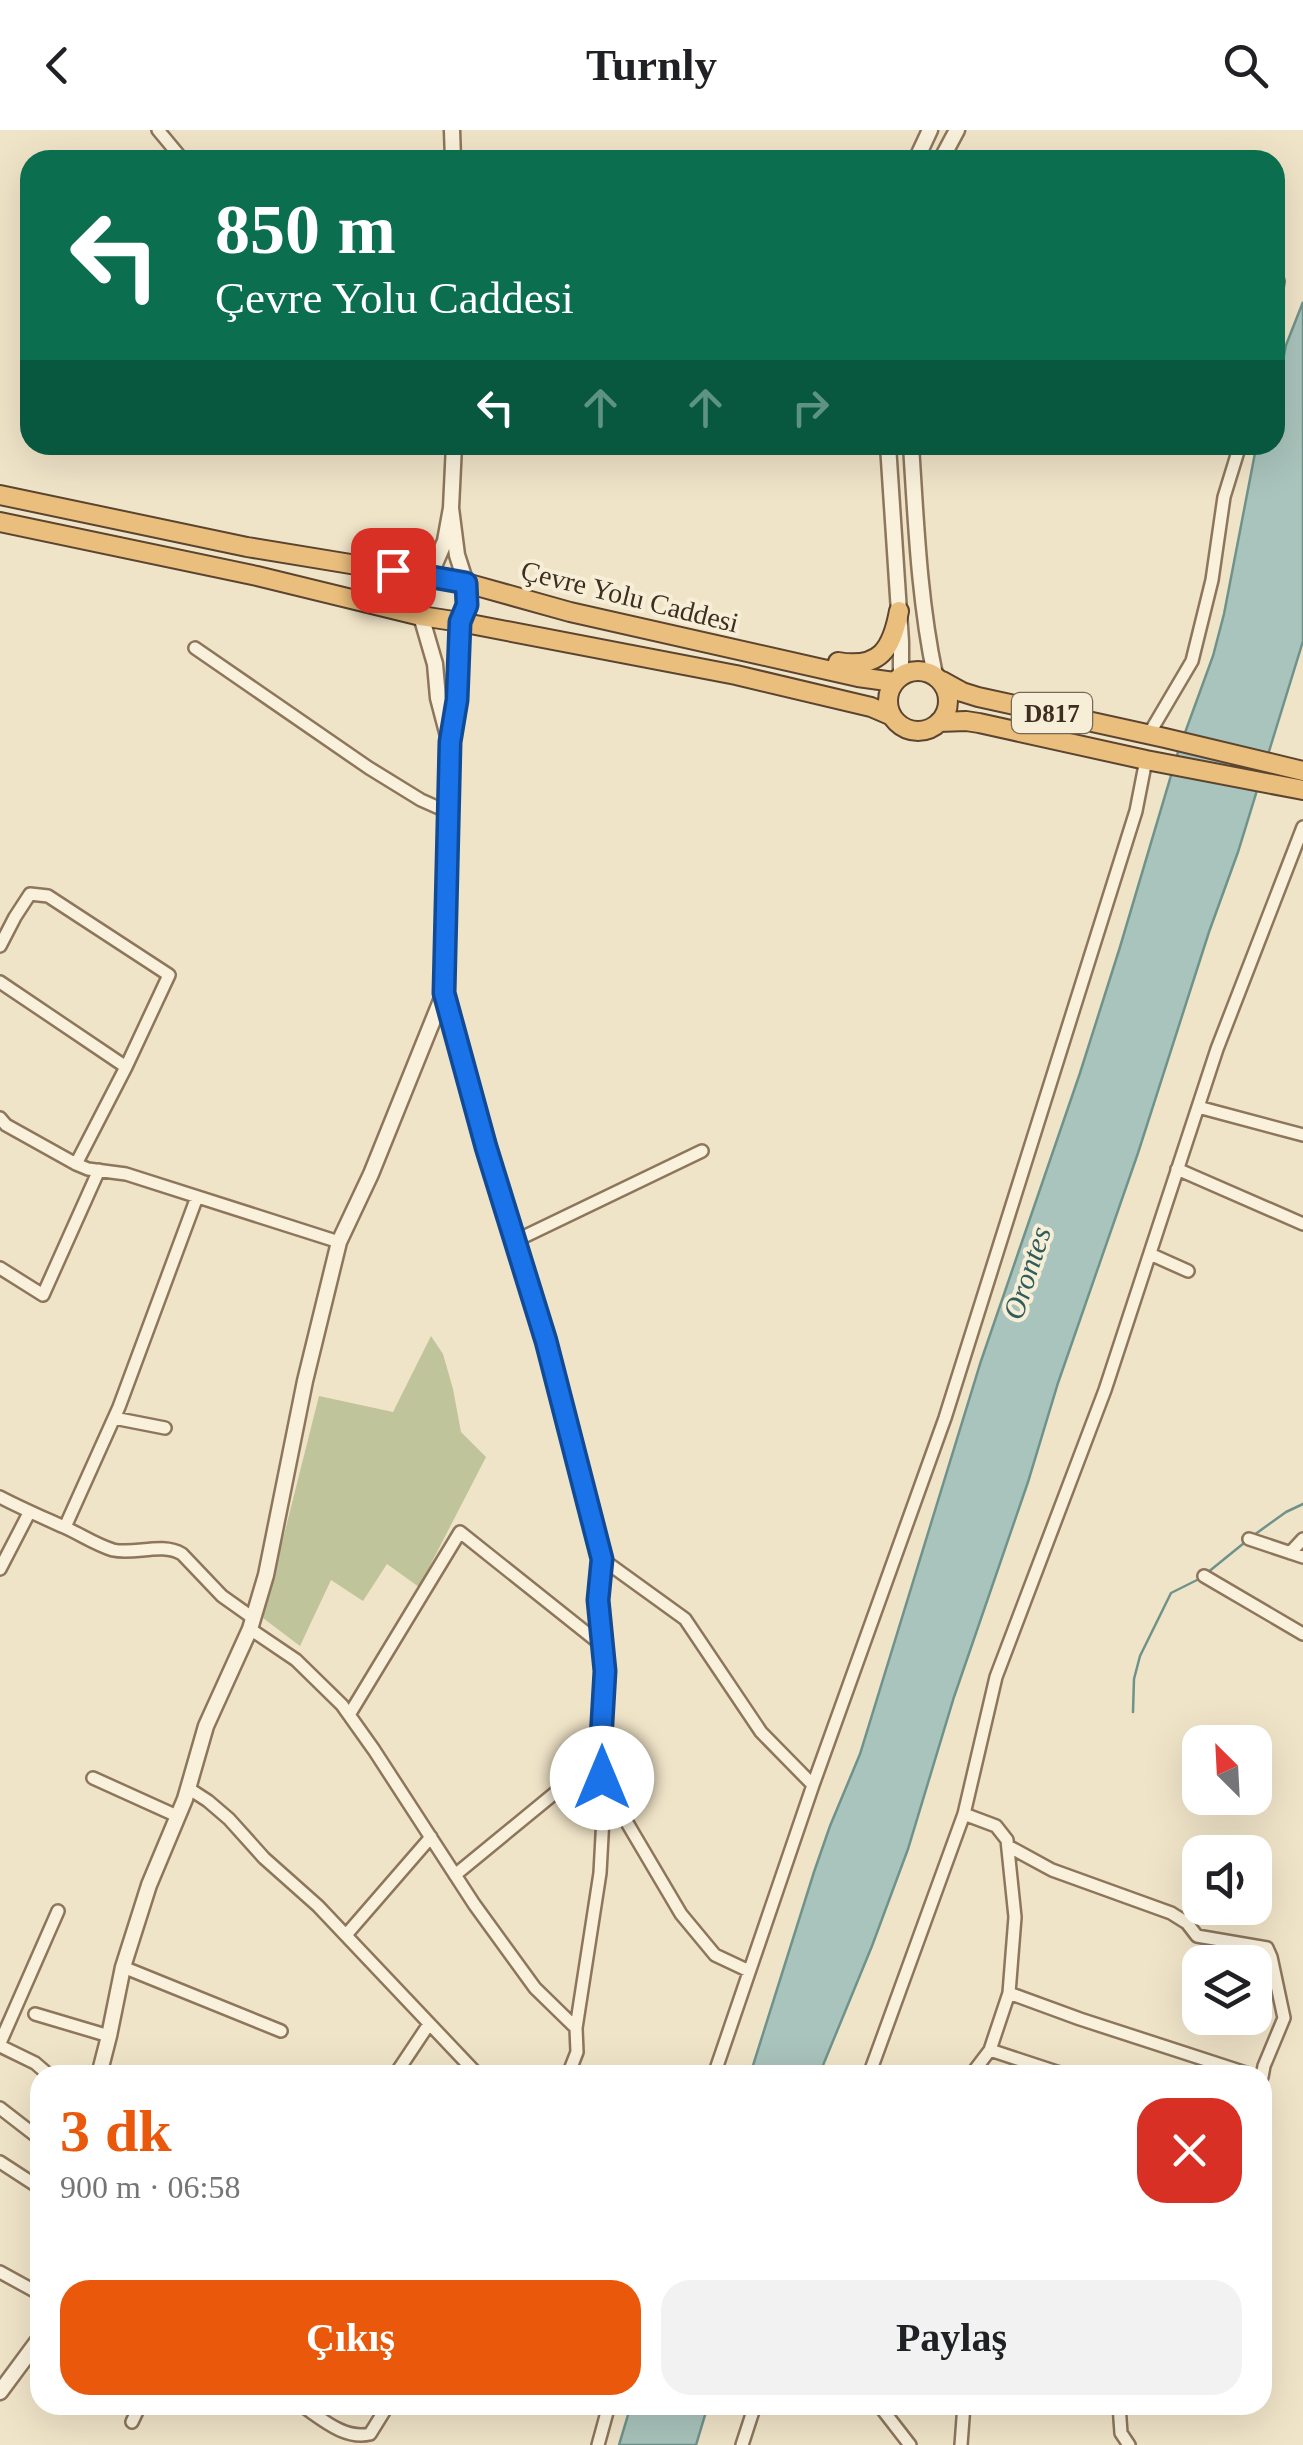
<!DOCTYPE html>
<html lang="tr">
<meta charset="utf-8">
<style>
body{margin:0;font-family:Georgia,serif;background:#f2f2f2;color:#202124;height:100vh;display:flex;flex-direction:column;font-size:38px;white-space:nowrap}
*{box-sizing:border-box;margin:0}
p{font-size:32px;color:#757577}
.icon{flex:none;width:55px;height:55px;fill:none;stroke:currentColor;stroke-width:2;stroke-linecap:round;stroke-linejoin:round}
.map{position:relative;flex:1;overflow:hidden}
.panel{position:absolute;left:30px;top:1935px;width:1242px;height:350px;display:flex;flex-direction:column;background:#fff;border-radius:30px;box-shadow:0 10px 40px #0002}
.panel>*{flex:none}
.guide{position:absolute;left:20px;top:20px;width:1265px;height:305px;border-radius:30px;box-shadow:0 10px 40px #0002;background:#0b6e4f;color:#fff;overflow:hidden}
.needle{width:65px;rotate:336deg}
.buttons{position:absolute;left:1182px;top:1595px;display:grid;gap:20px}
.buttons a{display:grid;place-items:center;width:90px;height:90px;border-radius:20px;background:#fff;box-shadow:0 10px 40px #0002;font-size:50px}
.pin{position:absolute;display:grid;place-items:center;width:85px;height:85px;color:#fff;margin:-42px;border-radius:20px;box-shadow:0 5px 15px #0006}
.me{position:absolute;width:110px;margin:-55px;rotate:0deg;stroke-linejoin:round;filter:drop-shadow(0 0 8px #0008)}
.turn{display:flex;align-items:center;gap:35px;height:210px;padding:0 30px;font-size:45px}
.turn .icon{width:130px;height:130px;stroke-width:2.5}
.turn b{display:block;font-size:70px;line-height:85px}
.lanes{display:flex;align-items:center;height:95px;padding:0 30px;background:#0003;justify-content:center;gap:50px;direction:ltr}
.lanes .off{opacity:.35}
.round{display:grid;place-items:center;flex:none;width:105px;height:105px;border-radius:30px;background:#f2f2f2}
.headline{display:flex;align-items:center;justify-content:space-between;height:170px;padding:0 30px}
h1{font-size:60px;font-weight:800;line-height:75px;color:#ea580c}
.primary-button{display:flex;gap:20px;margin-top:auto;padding:20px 30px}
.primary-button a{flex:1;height:115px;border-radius:30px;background:#ea580c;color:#fff;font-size:40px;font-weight:800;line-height:115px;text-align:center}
.primary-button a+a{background:#f2f2f2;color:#202124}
header{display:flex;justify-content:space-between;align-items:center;height:130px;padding:0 30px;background:#fff;font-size:45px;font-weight:800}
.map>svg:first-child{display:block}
.cemetery{fill:#bfc49a}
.water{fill:#a9c4bc;stroke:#6f938a;stroke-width:2.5}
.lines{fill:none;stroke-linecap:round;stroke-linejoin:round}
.stream{stroke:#6f938a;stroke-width:2.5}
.minor-casing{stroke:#8d765c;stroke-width:16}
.tertiary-casing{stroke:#8d765c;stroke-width:19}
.trunk-casing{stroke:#5b4430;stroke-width:22}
.minor{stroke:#faf1dc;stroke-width:11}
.tertiary{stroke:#faf1dc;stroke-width:14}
.trunk{stroke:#eabe7c;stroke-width:18}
.route-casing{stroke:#114b97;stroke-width:25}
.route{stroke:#1a73e8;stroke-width:18}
.labels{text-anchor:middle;stroke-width:8;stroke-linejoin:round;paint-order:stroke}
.shield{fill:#f7eed8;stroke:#756857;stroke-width:2.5}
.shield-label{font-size:25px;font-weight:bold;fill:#3d2e20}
.street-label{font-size:28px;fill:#3d2e20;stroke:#f7eed8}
.water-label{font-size:30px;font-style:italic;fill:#2f5d5a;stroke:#f7eed8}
</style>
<header><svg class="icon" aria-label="back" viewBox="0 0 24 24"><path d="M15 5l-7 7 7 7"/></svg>Turnly<svg class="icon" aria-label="search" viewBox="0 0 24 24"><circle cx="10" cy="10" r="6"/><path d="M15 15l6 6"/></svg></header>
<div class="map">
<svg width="1303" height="2315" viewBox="0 0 1303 2315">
<rect width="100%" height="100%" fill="#f0e4c8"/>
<!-- cemetery -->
<path class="cemetery" d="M431 1206 443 1224 453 1259 461 1302 486 1327 419 1457 387 1434 363 1471 331 1450 300 1516 263 1488 319 1266 393 1282Z"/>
<!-- water -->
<path class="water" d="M1303 172V511L1238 722 1209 802 1138 1023 1058 1253 1028 1352 954 1567 908 1719 872 1816 819 1945H750L814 1742 830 1696 860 1624 981 1231 1080 943 1120 817 1178 622 1213 526 1224 484 1255 323 1257 315H1275V270L1286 215Z
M631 2275H708L696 2315H619Z"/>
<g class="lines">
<!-- stream -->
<path class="stream" d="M1254 1405 1286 1382 1303 1374
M1207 1443 1244 1413
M1133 1582 1134 1549 1140 1526 1171 1463 1201 1448"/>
<defs>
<path id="minor" d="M158 0 183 30
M1275 170 1278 151
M195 518 369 638 421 670 448 682
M1149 604 1192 531 1212 450 1224 367 1240 315
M0 816 15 787 30 764 48 766 169 845 126 937 76 1034 88 1039 126 1044 339 1112
M0 852 126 937
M444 863 486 1017 546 1211 602 1429 598 1470 605 1541 600 1626 604 1669 600 1743 576 1898
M1198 977 1303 1005
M0 988 6 995 76 1034
M1177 1039 1303 1094
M515 1111 702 1021
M1150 1124 1188 1141
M0 1138 43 1165 99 1040
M114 1288 165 1298
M0 1367C21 1378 42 1387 64 1397 80 1404 96 1415 113 1420 135 1425 162 1412 182 1424L222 1466 253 1488
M65 1397 119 1277 197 1067
M1249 1409 1303 1427
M1290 1423 1303 1409
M602 1429 685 1489 761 1602 813 1655 714 1945
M0 1439 29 1383
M1204 1446 1303 1504
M250 1499 296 1530 342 1575 374 1620 474 1774 535 1858 576 1898 577 1922 568 1945
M349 1585 460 1402 603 1516
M93 1648 177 1686
M813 1655 945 1288 1136 681 1146 630
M188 1658 208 1671 229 1689 264 1728 318 1776 478 1945
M604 1669 616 1674 681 1784 715 1825 749 1841
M964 1684 996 1547 1105 1260 1217 919 1303 697
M1008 1716 1052 1740 1171 1783 1187 1793 1197 1806 1267 1818 1271 1827 1284 1888 1264 1936 1262 1947
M455 1745 600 1626
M346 1805 431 1707
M123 1837 281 1901
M35 1884 109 1906
M0 1913 58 1781
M0 1916 35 1933 49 1945
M990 1920 1066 1945
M395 1945 429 1894
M869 1945 964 1684 996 1696 1007 1710 1015 1787 1009 1863 1080 1889 1246 1943
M971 1945 990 1920 1009 1863
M0 1978 40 2009
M0 2032 40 2058
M0 2142 40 2164
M301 2275C321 2288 344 2310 370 2304L388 2275
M879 2275 910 2315
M1119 2275 1121 2303 1129 2315
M132 2292 140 2275
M598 2315 609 2275
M742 2315 755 2275
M961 2315 964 2275"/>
<path id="tertiary" d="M452 0 453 30
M916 30 930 0
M941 30 957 0
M888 315 901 512V546
M911 315C916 392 919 470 935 545
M448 606 438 568 435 534 421 486V466L445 411 451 378 454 315
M99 1945 109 1906 123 1837 149 1755 185 1669 206 1596 250 1499 266 1445 305 1251 339 1112 371 1044 444 863 449 612 457 569 460 492 467 475 466 453 457 425 451 378
M0 2262 40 2208"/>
<path id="trunk" d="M0 365 247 417 466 453 570 482 858 547 894 552
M0 392 257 446 421 486 460 492 736 545 871 577 892 586
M838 532C880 539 892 519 899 481
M888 571a30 30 0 1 1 60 0a30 30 0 1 1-60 0Z
M942 551 962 562 978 567 1165 608 1303 641
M939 592 966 591 979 593 1146 630 1303 660"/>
</defs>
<!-- minor casing -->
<use href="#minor" class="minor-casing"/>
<!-- tertiary casing -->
<use href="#tertiary" class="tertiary-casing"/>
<!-- trunk casing -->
<use href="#trunk" class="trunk-casing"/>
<!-- minor -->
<use href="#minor" class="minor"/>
<!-- tertiary -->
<use href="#tertiary" class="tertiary"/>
<!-- trunk -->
<use href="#trunk" class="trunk"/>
</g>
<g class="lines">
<defs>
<path id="route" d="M393 440 466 453 467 475 460 492 457 570 450 612 444 863 486 1017 546 1211 602 1429 598 1470 605 1541 600 1626 602 1648"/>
</defs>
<!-- route casing -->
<use href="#route" class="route-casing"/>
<!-- route -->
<use href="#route" class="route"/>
</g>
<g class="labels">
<!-- shield labels -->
<rect class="shield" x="1012" y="563" width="80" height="40" rx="8"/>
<g class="shield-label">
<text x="1052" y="592">D817</text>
</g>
<!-- street labels -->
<g class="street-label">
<text transform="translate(630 466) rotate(14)" y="10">Çevre Yolu Caddesi</text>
</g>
<!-- water labels -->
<g class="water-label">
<text transform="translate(1027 1143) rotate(-72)" y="10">Orontes</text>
</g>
</g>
</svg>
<div class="buttons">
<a><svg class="needle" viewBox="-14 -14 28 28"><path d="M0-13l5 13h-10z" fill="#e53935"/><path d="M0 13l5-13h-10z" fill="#757577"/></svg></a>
<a><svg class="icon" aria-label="sound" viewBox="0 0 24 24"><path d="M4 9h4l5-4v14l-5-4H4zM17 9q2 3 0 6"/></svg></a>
<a><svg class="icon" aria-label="layers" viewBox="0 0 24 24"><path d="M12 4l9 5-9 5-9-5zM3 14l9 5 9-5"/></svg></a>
</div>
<div class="pin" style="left:393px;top:440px;background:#d93025"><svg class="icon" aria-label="arrive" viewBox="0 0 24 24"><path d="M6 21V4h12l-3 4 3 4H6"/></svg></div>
<svg class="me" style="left:602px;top:1648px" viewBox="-20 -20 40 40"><circle r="19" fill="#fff"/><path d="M0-13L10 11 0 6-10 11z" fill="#1a73e8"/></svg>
<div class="guide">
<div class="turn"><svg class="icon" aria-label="left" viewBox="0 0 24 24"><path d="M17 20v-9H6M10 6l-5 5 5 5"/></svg><div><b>850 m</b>Çevre Yolu Caddesi</div></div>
<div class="lanes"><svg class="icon" aria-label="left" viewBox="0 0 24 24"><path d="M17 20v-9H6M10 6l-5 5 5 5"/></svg><svg class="icon off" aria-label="ahead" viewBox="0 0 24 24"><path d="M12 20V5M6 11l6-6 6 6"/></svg><svg class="icon off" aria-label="ahead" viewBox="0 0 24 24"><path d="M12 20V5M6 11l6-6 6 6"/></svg><svg class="icon off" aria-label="right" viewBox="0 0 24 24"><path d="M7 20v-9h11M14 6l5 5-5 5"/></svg></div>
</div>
<section class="panel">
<div class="headline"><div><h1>3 dk</h1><p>900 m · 06:58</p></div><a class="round" style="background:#d93025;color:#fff"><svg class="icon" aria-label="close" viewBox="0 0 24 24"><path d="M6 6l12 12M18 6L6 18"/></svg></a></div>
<div class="primary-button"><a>Çıkış</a><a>Paylaş</a></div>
</section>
</div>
